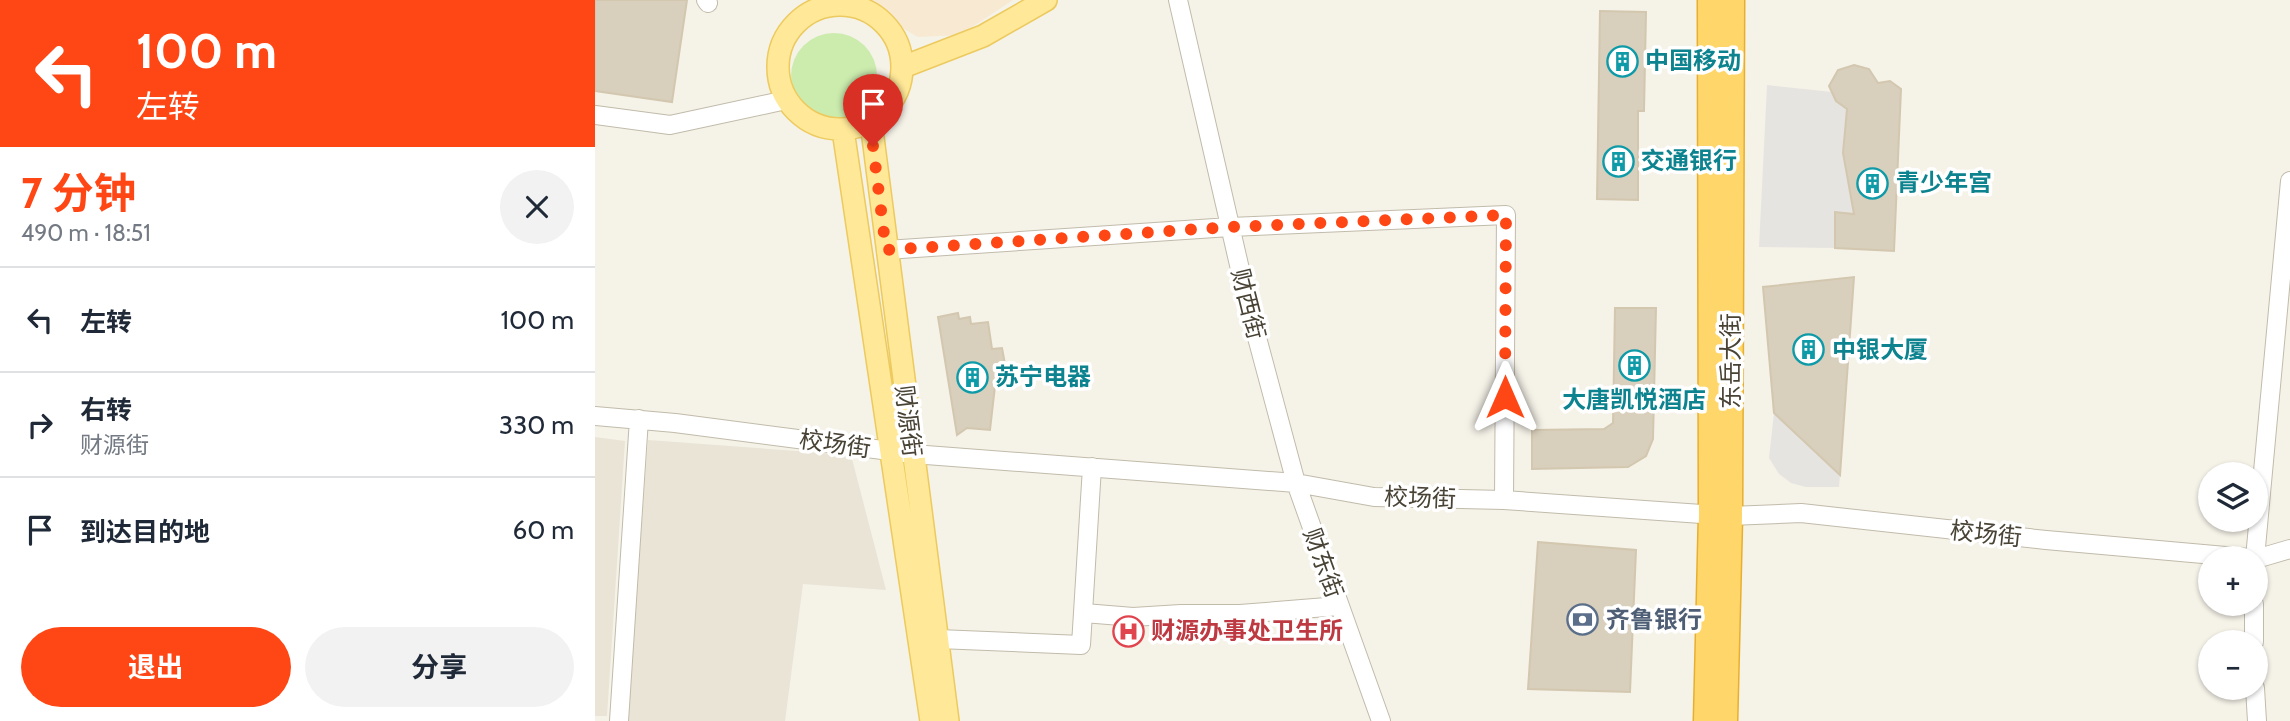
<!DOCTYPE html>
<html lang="zh">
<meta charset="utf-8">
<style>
body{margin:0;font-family:Cabin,"Noto Sans SC",sans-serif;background:#f2f2f3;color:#1f2937;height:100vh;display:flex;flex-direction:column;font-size:26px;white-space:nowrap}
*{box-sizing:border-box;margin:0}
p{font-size:23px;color:#747a83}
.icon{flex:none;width:38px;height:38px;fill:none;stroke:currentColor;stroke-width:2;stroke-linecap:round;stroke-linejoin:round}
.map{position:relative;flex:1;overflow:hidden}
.panel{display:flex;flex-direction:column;background:#fff;width:595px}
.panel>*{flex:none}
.top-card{background:#ff4715;color:#fff;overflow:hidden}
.fabs{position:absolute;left:1603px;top:462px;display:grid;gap:14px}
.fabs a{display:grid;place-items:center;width:70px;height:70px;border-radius:50%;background:#fff;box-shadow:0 2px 5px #0004;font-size:35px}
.pin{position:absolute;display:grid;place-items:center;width:60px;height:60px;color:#fff;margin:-72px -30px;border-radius:50% 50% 50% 0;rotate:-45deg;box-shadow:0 0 7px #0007}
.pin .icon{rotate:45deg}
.me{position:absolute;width:77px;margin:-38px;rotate:0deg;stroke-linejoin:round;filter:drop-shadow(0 0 5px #0008)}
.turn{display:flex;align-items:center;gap:24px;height:147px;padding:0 21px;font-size:32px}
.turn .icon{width:91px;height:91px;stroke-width:2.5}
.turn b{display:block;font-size:49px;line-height:60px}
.round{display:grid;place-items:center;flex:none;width:74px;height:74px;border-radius:37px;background:#f2f2f3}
.overview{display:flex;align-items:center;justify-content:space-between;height:119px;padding:0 21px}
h1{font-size:42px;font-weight:700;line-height:52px;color:#ff4715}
.action{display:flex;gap:14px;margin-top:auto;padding:14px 21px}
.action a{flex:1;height:80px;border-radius:42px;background:#ff4715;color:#fff;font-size:28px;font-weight:700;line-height:80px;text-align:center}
.action a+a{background:#f2f2f3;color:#1f2937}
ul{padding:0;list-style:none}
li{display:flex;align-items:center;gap:21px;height:105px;padding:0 21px;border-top:2px solid #e0e1e3}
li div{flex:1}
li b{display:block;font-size:26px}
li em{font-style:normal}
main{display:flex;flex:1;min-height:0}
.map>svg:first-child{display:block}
.residential{fill:#e9e4d6}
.commercial{fill:#f8ead2}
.green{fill:#ccecae}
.parking{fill:#e6e4e0}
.building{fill:#d8cfbc;stroke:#d3c7af;stroke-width:2}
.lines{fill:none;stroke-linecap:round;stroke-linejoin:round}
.minor-casing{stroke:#c1bbaa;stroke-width:20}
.major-casing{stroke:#ecca5f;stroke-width:24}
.highway-casing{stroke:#e8af2f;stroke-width:27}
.minor{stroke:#fff;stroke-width:18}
.major{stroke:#ffe897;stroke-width:21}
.highway{stroke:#ffd669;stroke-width:24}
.route{stroke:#ff4715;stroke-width:12;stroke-dasharray:0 21.6}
.labels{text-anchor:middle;stroke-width:7;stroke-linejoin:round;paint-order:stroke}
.culture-label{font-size:24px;font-weight:bold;fill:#0d838f;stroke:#fff;text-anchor:start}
.street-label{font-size:24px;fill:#494336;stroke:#fff}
.service-label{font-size:24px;font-weight:bold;fill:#4e5e75;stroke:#fff;text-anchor:start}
.health-label{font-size:24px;font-weight:bold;fill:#be3a42;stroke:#fff;text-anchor:start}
</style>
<main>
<section class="panel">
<div class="top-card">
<div class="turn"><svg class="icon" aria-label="left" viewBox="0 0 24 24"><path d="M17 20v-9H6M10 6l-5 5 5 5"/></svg><div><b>100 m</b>左转</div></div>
</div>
<div class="overview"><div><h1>7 分钟</h1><p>490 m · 18:51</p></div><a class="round"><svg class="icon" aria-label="close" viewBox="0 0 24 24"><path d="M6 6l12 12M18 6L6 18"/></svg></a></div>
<ul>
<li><svg class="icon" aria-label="left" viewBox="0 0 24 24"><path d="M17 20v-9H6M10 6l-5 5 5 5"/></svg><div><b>左转</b></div><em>100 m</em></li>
<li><svg class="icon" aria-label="right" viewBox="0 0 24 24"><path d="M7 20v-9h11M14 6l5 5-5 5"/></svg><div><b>右转</b><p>财源街</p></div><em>330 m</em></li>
<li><svg class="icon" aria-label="arrive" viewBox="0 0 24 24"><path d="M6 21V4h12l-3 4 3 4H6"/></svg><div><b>到达目的地</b></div><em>60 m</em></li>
</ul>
<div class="action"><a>退出</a><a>分享</a></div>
</section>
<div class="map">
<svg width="1695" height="721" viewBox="0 0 1695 721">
<rect width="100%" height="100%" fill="#f5f2e8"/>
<!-- residential -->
<path class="residential" d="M0 437 30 441 12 716H0Z
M53 440 256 455 291 590 208 584 190 721H32Z"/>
<!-- commercial -->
<path class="commercial" d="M259 0H418L365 35 323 37Z"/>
<!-- green -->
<path class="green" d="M196 76a43 43 0 1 1 86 0a43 43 0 1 1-86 0Z"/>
<!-- parking -->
<path class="parking" d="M1172 85 1237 92 1241 101 1252 109 1259 214 1240 213V248L1164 247Z
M1179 413 1245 475 1244 487H1211L1196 483 1184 474 1174 458Z"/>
<!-- building -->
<path class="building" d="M0 0H92L77 102 0 91Z
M1005 11 1051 12 1049 111H1043V200L1002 199Z
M1259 65 1274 69 1283 83 1295 81 1306 89 1299 251 1240 248V212L1259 214 1248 153 1252 109 1241 101 1234 86 1243 70Z
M1259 277 1245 475 1179 413 1168 287Z
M1020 308H1061L1058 439 1051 456 1033 467 937 469V430L1009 429 1018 423Z
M363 313 364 319 375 317 376 324 393 322 397 349 407 348 410 364 400 367 403 387 400 386 395 430 372 428 362 435 343 317Z
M943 542 1041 550 1035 692 933 689Z"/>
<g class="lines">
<defs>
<path id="minor" d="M111 0 113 3
M583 0 653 304 701 483 786 721
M0 115 75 125 191 100
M291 250 635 227 911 215 909 500
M0 416 80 423 318 454 701 483 779 497 909 500 1135 516 1206 513 1451 540 1653 558
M1660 558 1695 181
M1661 559 1695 549
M489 613 538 617 586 614H645L744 606
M343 639 486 645 497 467
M1659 642V604
M1660 688 1662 721
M24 721 44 419"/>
<path id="major" d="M183 67a62 62 0 1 1 124 0a62 62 0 1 1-124 0Z
M308 67 388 36 451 0
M276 122 353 721
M248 130 336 721"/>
<path id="highway" d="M1111 721 1116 515 1115 0
M1130 721 1135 516 1137 0"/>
</defs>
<!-- minor casing -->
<use href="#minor" class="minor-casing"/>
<!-- major casing -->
<use href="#major" class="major-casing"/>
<!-- highway casing -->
<use href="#highway" class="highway-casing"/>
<!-- minor -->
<use href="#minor" class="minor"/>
<!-- major -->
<use href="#major" class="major"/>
<!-- highway -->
<use href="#highway" class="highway"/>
</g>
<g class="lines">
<!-- route -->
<path class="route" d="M278 146 291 250 635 227 911 215 910 397"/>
</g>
<!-- icons -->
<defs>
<symbol id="building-ring" viewBox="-11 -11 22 22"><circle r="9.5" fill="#fff" stroke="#0f9aa8" stroke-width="1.5"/><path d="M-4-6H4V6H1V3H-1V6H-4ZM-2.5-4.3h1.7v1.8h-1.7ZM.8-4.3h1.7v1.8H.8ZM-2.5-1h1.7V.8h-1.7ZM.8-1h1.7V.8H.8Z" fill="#0f9aa8"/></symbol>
<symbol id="bank-ring" viewBox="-11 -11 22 22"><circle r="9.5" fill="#fff" stroke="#5c6f8a" stroke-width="1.5"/><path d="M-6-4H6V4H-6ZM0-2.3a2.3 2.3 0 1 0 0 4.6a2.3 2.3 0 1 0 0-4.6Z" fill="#5c6f8a"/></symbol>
<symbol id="hospital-ring" viewBox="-11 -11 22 22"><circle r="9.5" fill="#fff" stroke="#e0444e" stroke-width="1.5"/><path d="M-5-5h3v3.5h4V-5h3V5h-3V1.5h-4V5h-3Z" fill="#e0444e"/></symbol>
</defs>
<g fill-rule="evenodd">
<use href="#building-ring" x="1010" y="44" width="35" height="35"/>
<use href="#building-ring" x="1006" y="144" width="35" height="35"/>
<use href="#building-ring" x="1260" y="166" width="35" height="35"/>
<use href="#building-ring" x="1196" y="332" width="35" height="35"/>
<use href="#building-ring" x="1022" y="348" width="35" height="35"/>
<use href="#building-ring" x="360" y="360" width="35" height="35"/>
<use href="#bank-ring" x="970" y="602" width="35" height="35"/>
<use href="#hospital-ring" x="516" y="614" width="35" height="35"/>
</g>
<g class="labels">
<!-- culture labels -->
<g class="culture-label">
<text x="1050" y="69">中国移动</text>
<text x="1046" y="169">交通银行</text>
<text x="1301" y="191">青少年宫</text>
<text x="1237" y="358">中银大厦</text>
<text x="400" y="385">苏宁电器</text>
<text x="1039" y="408" text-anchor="middle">大唐凯悦酒店</text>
</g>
<!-- street labels -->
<g class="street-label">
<text transform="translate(653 304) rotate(76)" y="8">财西街</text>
<text transform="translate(1136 361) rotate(-90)" y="8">东岳大街</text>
<text transform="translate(313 421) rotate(83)" y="8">财源街</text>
<text transform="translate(240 444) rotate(8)" y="8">校场街</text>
<text transform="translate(825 498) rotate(2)" y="8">校场街</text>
<text transform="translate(1391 534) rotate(6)" y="8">校场街</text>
<text transform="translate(728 563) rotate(70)" y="8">财东街</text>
</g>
<!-- service labels -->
<g class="service-label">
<text x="1011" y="628">齐鲁银行</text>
</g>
<!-- health labels -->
<g class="health-label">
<text x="556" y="639">财源办事处卫生所</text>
</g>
</g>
</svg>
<div class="fabs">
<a><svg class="icon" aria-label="layers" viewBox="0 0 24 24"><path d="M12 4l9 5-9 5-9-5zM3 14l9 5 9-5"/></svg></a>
<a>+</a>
<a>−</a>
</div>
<div class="pin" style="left:278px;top:146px;background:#d93025"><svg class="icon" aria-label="arrive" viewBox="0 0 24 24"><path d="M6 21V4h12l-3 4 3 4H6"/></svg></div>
<svg class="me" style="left:910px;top:397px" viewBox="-20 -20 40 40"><path d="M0-17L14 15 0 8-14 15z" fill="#ff4715" stroke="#fff" stroke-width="4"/></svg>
</div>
</main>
